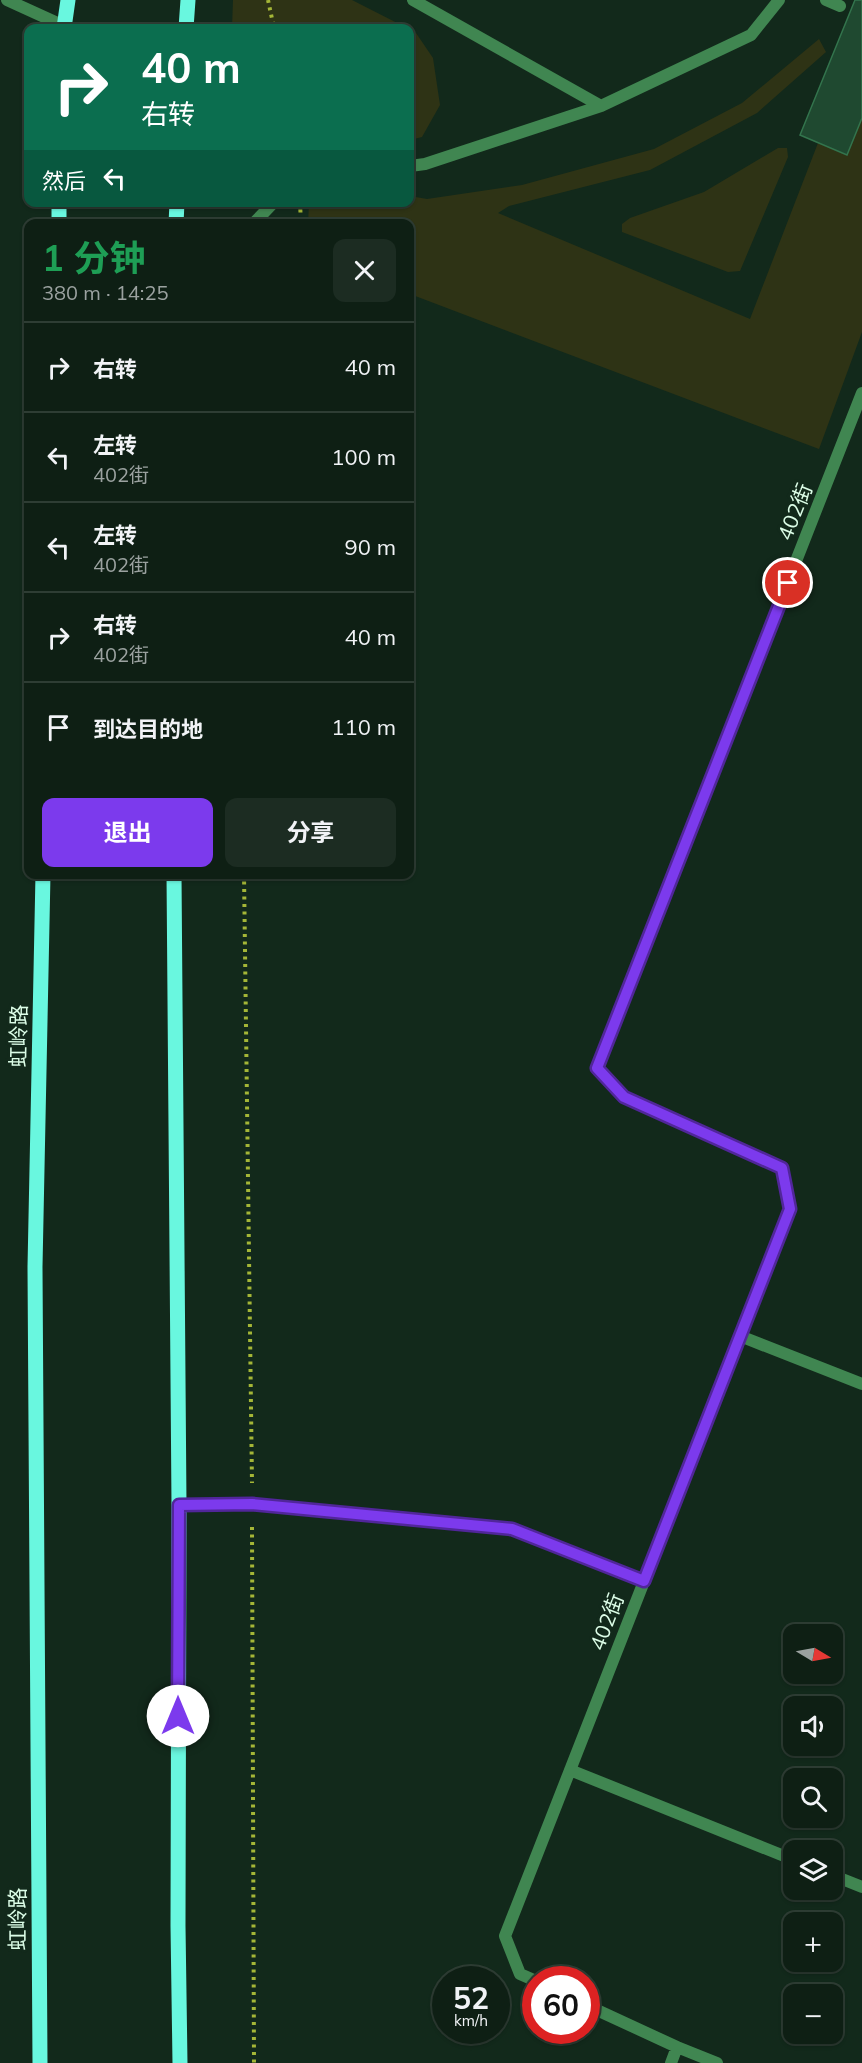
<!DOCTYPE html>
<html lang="zh">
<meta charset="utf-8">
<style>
body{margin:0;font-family:Mulish,"Noto Sans SC",sans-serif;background:#1c2c22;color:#f1f3f6;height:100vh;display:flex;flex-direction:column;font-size:22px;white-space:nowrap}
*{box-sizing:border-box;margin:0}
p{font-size:20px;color:#9ba2a0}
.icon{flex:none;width:33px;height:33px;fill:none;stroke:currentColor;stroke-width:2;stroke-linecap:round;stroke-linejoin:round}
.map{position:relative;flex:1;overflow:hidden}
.details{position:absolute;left:24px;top:219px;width:390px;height:660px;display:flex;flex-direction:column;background:#0e1f14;border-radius:12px;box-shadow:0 2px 4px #0004,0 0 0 2px #2e3d34}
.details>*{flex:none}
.top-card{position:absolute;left:24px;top:24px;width:390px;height:183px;border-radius:12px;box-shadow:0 2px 4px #0004,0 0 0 2px #2e3d34;background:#0b6e4f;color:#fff;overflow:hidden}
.needle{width:39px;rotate:100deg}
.tools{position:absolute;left:783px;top:1624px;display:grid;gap:12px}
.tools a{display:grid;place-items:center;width:60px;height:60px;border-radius:12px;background:#0e1f14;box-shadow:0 2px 4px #0004,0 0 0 2px #2e3d34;font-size:30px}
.speed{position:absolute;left:432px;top:1966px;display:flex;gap:12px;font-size:30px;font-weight:700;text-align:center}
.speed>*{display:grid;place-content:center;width:78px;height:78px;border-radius:50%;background:#0e1f14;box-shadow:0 2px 4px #0004,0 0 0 2px #2e3d34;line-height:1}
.speed small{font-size:15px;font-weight:400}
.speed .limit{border:9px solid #d22;background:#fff;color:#111}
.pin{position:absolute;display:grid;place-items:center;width:51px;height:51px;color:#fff;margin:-26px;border:3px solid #fff;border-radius:50%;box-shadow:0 2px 6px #0007}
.me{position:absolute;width:66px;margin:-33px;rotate:0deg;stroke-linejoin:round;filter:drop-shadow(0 0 4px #0008)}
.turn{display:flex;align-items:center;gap:21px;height:126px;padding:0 18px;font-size:27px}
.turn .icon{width:78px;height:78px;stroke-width:2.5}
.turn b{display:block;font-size:42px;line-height:51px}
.then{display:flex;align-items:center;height:57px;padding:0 18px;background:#0003;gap:12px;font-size:22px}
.round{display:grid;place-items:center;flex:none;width:63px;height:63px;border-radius:12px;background:#1c2c22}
.summary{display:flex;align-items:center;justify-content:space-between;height:102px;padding:0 18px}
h1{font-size:36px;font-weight:700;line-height:45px;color:#1e9e55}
.primary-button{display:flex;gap:12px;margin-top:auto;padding:12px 18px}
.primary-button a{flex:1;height:69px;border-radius:12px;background:#7c3aed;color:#fff;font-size:24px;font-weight:700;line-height:69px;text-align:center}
.primary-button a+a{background:#1c2c22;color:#f1f3f6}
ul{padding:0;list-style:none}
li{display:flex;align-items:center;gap:18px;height:90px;padding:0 18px;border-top:2px solid #2e3d34}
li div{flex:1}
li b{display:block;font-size:22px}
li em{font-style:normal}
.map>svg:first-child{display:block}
.green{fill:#2e3315}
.building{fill:#1f4930;stroke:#33744d;stroke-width:1.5}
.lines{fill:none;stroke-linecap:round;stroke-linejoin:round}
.path{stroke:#a4b637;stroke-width:4;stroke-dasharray:3 4.5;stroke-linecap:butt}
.service{stroke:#408651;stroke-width:12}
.minor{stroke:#408651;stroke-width:12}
.primary{stroke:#69f7df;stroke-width:15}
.route-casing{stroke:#51269a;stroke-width:15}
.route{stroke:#7c3aed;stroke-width:10}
.labels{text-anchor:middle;stroke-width:6;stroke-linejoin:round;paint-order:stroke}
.street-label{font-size:21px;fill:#dcfde7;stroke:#12291b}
</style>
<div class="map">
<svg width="862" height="2063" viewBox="0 0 862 2063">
<rect width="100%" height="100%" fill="#12291b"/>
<!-- green -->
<path class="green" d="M233 0H352L407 28H232Z
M410 30 416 33 433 58 440 105 422 137 410 140Z
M819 39 826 52 757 113 650 170 509 206 498 213 750 319 818 143 847 155 862 118V332L819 449 410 294V224H308L309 203 410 202V196L427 199 522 185 654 149 742 103Z
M778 148H787L788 157 740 271 728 272 622 232V224L630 218 704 192Z"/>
<!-- building -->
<path class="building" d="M855 0H862V118L847 155 800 135Z"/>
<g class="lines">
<!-- path -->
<path class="path" d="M268 0 274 28
M300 202 301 224
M244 874 252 1483
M252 1527 254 2063"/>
<!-- service -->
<path class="service" d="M413 0 601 106
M826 0 840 6
M410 166 425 164 601 106 751 35 779 0
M253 224 274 202
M740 1336 862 1384
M179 1505 252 1504 512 1529 644 1581
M570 1770 794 1860
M832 1875 862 1887
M536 1981 520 1974 505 1936 790 1209 782 1168 624 1097 597 1068 862 393
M586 2005 677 2047 671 2063
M677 2047 717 2063"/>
<!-- minor -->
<path class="minor" d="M7 0 64 26"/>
<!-- primary -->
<path class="primary" d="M64 28 68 0
M186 28 188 0
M59 224V202
M176 224 177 202
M174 874 179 1505 178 1926 180 2063
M40 2063 35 1267 43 874"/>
</g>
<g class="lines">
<defs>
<path id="route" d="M178 1716 179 1505 252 1504 512 1529 644 1581 790 1209 782 1168 624 1097 597 1068 788 583"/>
</defs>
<!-- route casing -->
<use href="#route" class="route-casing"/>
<!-- route -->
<use href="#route" class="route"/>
</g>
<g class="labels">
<!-- street labels -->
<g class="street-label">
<text transform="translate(795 512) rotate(-68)" y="7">402街</text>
<text transform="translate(19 1036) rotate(-89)" y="7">虹岭路</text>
<text transform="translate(607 1622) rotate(-69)" y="7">402街</text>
<text transform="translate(18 1919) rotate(-90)" y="7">虹岭路</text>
</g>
</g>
</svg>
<div class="tools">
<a><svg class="needle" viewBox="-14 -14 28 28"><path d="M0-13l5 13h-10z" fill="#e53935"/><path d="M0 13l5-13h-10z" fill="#9ba2a0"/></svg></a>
<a><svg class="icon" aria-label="sound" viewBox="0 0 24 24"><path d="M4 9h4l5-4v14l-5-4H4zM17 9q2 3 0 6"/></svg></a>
<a><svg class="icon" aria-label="search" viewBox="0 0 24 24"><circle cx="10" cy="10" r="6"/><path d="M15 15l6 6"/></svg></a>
<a><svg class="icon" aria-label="layers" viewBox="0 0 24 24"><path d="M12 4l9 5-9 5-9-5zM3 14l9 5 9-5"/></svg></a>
<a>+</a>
<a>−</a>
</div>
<div class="speed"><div>52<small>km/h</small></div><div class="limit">60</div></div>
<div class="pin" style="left:788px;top:583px;background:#d93025"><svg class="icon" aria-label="arrive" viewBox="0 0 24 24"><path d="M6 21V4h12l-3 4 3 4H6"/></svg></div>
<svg class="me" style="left:178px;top:1716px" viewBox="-20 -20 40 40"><circle r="19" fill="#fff"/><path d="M0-13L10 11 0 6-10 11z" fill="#7c3aed"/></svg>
<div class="top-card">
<div class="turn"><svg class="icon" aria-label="right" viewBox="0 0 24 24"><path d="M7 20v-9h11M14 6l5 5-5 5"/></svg><div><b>40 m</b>右转</div></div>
<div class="then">然后<svg class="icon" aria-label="left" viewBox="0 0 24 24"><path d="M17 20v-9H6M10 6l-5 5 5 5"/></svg></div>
</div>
<section class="details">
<div class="summary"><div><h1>1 分钟</h1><p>380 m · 14:25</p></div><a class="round"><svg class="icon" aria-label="close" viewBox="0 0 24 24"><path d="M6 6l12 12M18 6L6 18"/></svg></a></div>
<ul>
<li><svg class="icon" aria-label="right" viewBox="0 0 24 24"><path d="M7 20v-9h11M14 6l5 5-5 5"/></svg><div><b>右转</b></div><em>40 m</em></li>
<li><svg class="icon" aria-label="left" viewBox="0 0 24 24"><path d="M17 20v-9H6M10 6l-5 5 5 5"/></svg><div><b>左转</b><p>402街</p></div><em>100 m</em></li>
<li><svg class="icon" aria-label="left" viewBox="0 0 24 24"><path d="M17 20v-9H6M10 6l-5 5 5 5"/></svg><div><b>左转</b><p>402街</p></div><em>90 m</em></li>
<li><svg class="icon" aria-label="right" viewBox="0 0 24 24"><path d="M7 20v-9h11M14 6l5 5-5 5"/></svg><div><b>右转</b><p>402街</p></div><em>40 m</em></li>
<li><svg class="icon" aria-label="arrive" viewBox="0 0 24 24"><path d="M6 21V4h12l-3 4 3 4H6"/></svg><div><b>到达目的地</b></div><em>110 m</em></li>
</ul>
<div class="primary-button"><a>退出</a><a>分享</a></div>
</section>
</div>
